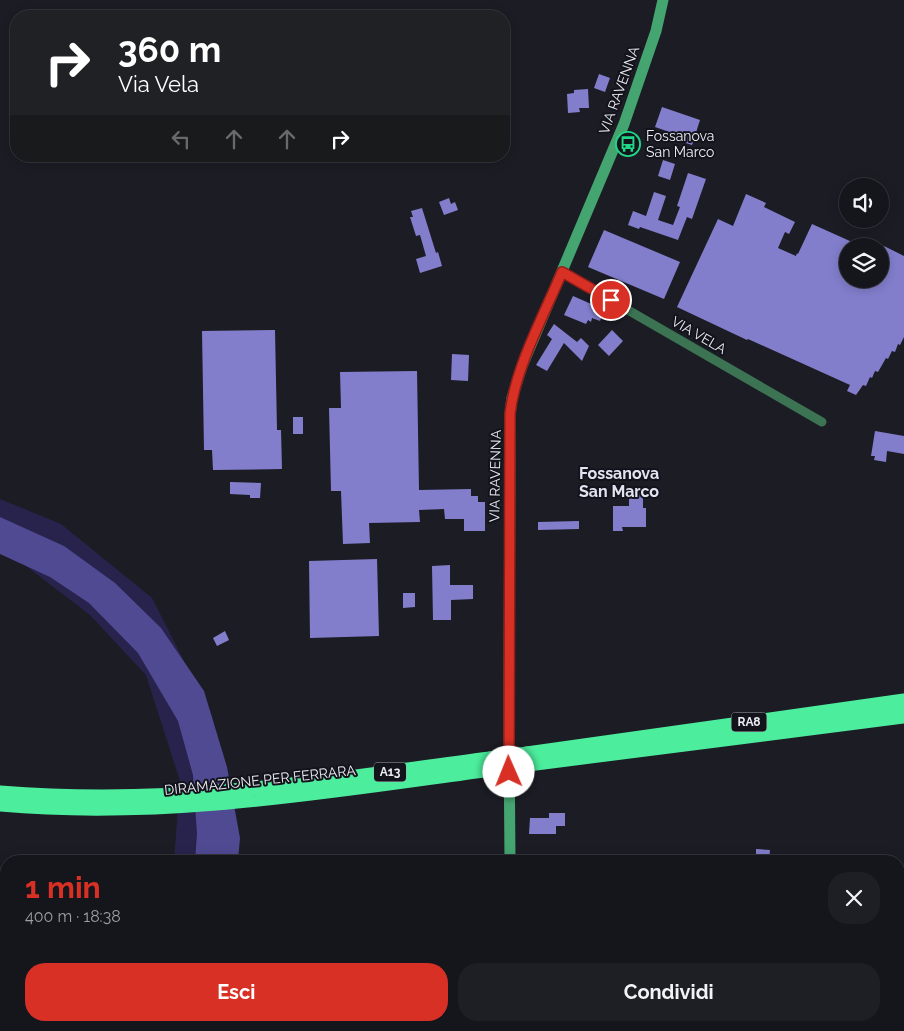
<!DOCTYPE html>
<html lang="it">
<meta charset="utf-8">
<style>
body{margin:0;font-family:Raleway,sans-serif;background:#1e1e25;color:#f1f3f6;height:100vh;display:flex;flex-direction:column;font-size:19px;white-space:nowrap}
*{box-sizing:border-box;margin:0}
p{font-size:16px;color:#9d9fa3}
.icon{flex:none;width:28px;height:28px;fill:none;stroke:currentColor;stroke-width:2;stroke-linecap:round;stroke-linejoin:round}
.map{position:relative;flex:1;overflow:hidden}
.sheet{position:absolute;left:0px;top:855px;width:905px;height:176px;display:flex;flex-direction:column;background:#15151c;border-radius:20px 20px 0 0;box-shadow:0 2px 12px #0003,0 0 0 1px #34343b}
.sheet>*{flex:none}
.guide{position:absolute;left:10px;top:10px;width:500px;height:152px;border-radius:20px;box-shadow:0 2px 12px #0003,0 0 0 1px #34343b;background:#202124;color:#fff;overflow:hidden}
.fabs{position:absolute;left:839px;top:178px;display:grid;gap:10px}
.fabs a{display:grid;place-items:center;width:50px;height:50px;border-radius:50%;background:#15151c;box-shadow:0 2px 12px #0003,0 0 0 1px #34343b;font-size:25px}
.pin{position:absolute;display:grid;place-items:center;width:42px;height:42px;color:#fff;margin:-21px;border:2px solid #fff;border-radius:50%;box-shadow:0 1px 5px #0007}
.me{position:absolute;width:55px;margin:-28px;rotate:359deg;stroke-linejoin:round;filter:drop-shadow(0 0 4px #0008)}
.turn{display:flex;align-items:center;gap:18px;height:105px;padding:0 25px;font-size:22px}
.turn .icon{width:65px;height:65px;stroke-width:2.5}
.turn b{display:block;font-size:35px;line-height:42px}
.lanes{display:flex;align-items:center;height:48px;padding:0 25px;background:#0003;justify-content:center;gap:25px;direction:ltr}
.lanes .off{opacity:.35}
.round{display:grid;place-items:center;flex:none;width:52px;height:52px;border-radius:20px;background:#1e1e25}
.head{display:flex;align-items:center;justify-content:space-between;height:85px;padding:0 25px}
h1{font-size:30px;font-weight:700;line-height:38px;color:#d93025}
.action{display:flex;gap:10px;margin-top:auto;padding:10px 25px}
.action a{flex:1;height:58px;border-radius:20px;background:#d93025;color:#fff;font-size:20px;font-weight:700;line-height:58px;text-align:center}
.action a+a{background:#1e1e25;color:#f1f3f6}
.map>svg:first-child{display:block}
.green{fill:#27234d}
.water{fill:#504a93}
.building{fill:#827ecc}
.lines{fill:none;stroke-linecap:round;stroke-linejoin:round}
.minor{stroke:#3b7353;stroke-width:9}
.secondary{stroke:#45a571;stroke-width:11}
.motorway{stroke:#4cee9d;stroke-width:15}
.motorway-bridge{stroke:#4cee9d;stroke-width:15}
.route-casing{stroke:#8d1f18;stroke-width:12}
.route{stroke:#d93025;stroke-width:9}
.labels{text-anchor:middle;stroke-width:4;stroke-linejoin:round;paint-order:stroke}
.shield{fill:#13131c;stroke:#ababb2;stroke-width:1}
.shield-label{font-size:12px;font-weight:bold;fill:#ececf3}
.street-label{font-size:14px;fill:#ececf3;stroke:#13131c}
.poi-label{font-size:14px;fill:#ececf3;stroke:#13131c;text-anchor:start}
.quarter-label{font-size:16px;font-weight:bold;fill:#e2e3f0;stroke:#13131c}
</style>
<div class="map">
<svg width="904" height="1031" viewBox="0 0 904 1031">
<rect width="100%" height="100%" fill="#1c1c25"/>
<!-- green -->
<path class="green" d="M0 499 61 524 152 598 212 716 231 809 229 861H174L180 781 146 675 90 615 13 556 0 551Z"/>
<!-- water -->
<path class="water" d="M0 517 64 546 115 583 161 628 204 691 227 767 240 838 238 861H195L197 834 193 775 178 721 138 653 89 603 50 577 0 554Z
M171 1025H204L203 1031H170Z"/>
<!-- building -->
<path class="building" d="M599 74 610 78 605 92 594 88Z
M588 89 589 108H579L580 112 568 113 567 94 574 93V90Z
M662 107 700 120 692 145 676 140 678 135 655 127Z
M663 160 675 164 670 180 658 176Z
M688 173 706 179 692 219 687 217 678 240 640 227 639 229 628 225 633 211 646 216 654 192 666 196 658 220 673 225 680 207 677 206Z
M746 194 766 203 764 207 795 222 789 234 785 232 778 248 796 256 797 253 798 254 812 224 861 246H848V279H880V248L882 249 884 246 904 256V337L900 345 898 344 895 352 892 351 888 359 886 358 878 372 875 371 872 378 870 377 866 386 863 385 856 395 847 391 850 385 748 339 747 340 677 307 718 219 733 226Z
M449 198 451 204 455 202 458 210 444 215 439 202Z
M422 208 436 253 438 252 442 266 420 273 416 259 426 256 420 235 416 236 410 217H413L411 211Z
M604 230 680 262 664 299 588 267Z
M573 296 605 310 600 321 592 318 591 322 588 320 586 324 564 315Z
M554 324 577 342 581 338 589 346 582 361 564 343 547 371 536 365 552 339 547 335Z
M275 330 277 430H281L282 469 213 470 212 450H204L202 331Z
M612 330 623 341 609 356 598 345Z
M452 354 469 355 468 381 451 380Z
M417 371 419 490 471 489V496H478V502H485V531H464V519H445L444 509 419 510 420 522 369 523 370 543 343 544 341 491H331L329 408H341L340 372Z
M293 417H303V434H293Z
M875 431 904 436V454L887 451 886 462 874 460 875 456H871Z
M230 482 261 483 260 498H250V495L230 494Z
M629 493H643V508H646V527H622L623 531H613V506H629Z
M579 521V529L538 530V522Z
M377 559 379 636 310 638 309 561Z
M450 565V585H473V599L451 600V620H433L432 566Z
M403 593H415V607L403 608Z
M225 631 229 640 217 646 213 638Z
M549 813H565V826H556V834H529L530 818H549Z
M756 849 770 850 769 861H756Z"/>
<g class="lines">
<!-- minor -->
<path class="minor" d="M562 272 822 422"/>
<!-- secondary -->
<path class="secondary" d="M510 861 509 735 510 414 512 398 522 366 624 124 656 31 663 0
M429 1031 433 1025"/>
<!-- motorway -->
<path class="motorway" d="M527 754 904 701
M528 764 904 716
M0 793C77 799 154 798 231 791 317 784 404 770 490 759
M0 804C164 819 328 791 491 769"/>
<!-- motorway-bridge -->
<path class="motorway-bridge" d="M490 759 527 754
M491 769 528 764"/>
</g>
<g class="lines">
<defs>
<path id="route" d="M509 772 510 414C515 368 544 315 562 272L611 300"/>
</defs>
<!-- route casing -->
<use href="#route" class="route-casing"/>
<!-- route -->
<use href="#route" class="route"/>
</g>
<!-- icons -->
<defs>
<symbol id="bus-ring" viewBox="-11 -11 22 22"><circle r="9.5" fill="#13131c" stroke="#1fd887" stroke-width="1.5"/><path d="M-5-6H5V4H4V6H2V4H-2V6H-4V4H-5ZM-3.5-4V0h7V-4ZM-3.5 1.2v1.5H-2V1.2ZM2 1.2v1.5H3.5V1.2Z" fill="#1fd887"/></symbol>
</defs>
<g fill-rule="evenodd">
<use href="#bus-ring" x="614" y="130" width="28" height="28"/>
</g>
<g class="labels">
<!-- shield labels -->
<g class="shield">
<rect x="731.5" y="712.5" width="35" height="19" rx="4"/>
<rect x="374" y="762.5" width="32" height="19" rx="4"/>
</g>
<g class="shield-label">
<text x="749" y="726">RA8</text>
<text x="390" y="776">A13</text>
</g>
<!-- street labels -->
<g class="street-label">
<text transform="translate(619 90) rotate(-70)" y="5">VIA RAVENNA</text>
<text transform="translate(699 335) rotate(30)" y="5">VIA VELA</text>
<text transform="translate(495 476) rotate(-89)" y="5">VIA RAVENNA</text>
<text transform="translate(260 780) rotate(-6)" y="5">DIRAMAZIONE PER FERRARA</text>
</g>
<!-- poi labels -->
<g class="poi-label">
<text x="646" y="141">Fossanova<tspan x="646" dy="16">San Marco</tspan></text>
</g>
<!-- quarter labels -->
<g class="quarter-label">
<text x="619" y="479">Fossanova<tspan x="619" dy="18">San Marco</tspan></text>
</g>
</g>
</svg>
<div class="fabs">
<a><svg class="icon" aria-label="sound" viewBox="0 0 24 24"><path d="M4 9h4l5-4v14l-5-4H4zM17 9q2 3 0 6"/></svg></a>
<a><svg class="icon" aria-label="layers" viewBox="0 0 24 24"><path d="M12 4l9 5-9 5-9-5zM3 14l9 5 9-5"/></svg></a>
</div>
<div class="pin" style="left:611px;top:300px;background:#d93025"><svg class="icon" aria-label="arrive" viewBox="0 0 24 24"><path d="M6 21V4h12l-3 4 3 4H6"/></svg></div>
<svg class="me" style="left:509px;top:772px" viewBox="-20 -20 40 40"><circle r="19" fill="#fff"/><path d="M0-13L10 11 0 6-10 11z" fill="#d93025"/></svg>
<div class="guide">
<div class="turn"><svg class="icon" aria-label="right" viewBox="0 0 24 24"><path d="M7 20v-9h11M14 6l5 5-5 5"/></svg><div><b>360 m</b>Via Vela</div></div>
<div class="lanes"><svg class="icon off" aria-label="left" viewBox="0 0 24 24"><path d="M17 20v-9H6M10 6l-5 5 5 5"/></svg><svg class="icon off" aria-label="ahead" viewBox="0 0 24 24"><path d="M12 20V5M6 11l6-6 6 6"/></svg><svg class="icon off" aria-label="ahead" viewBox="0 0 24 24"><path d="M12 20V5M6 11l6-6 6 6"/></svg><svg class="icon" aria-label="right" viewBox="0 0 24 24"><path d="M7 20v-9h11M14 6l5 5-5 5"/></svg></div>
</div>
<section class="sheet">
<div class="head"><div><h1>1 min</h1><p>400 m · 18:38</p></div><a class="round"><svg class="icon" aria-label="close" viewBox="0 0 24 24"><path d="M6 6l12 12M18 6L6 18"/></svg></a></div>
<div class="action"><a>Esci</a><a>Condividi</a></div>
</section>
</div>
